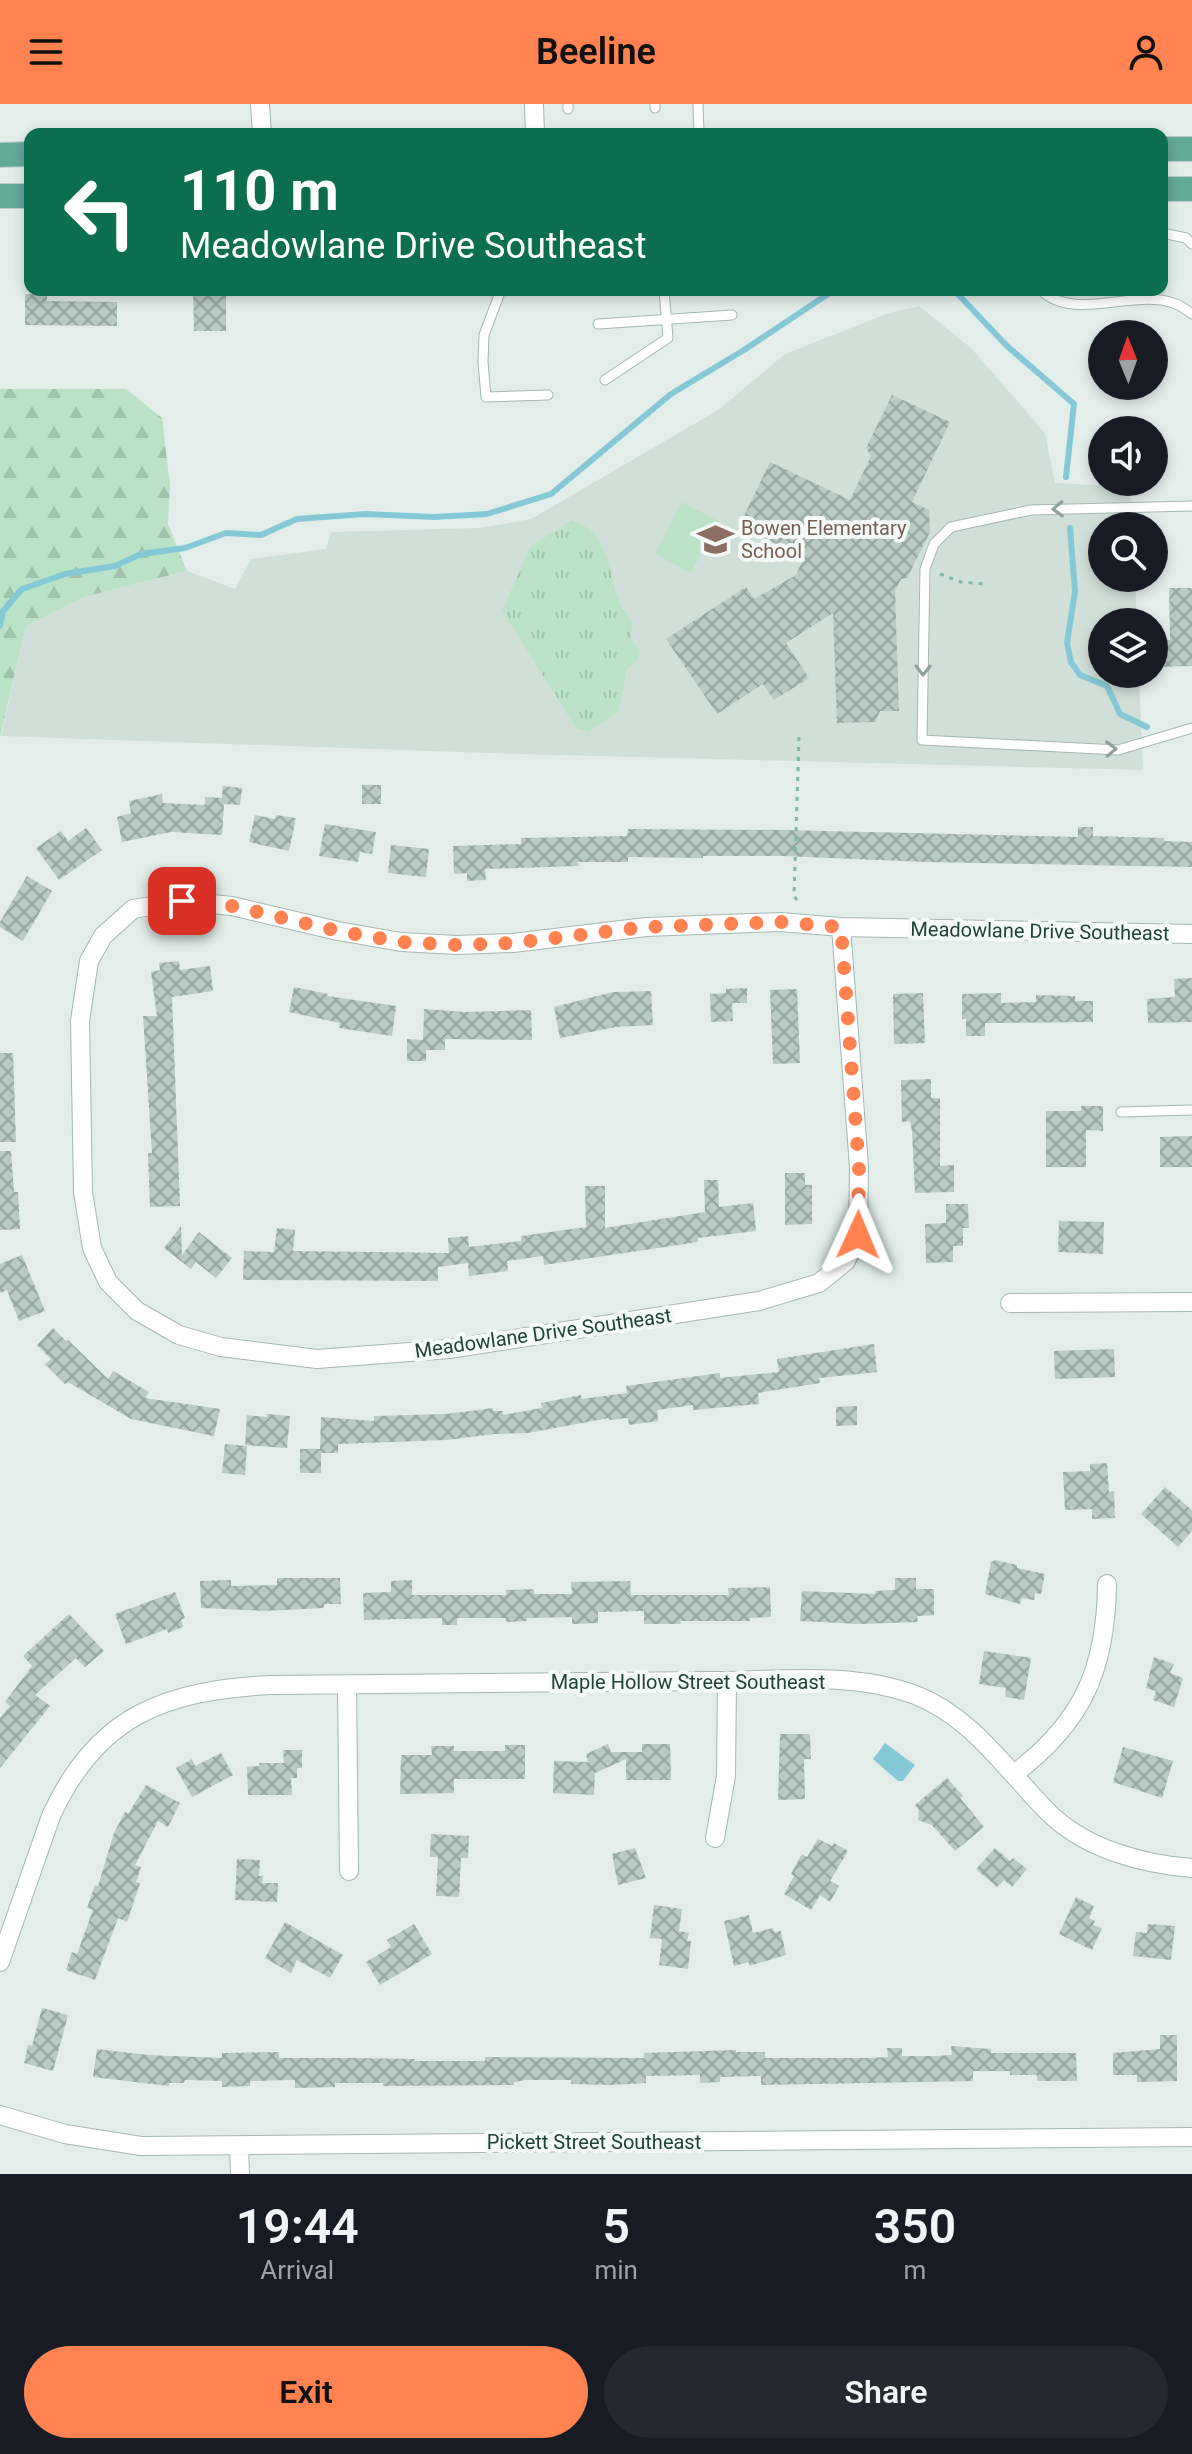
<!DOCTYPE html>
<style>
body{margin:0;font-family:Roboto,sans-serif;background:#242831;color:#f1f3f6;height:100vh;display:flex;flex-direction:column;font-size:30px;white-space:nowrap}
*{box-sizing:border-box;margin:0}
p{font-size:26px;color:#9ea1a6}
.icon{flex:none;width:44px;height:44px;fill:none;stroke:currentColor;stroke-width:2;stroke-linecap:round;stroke-linejoin:round}
.map{position:relative;height:2070px;overflow:hidden}
.sheet{display:flex;flex-direction:column;background:#171b24;flex:1}
.sheet>*{flex:none}
.top-card{position:absolute;left:24px;top:24px;width:1144px;height:168px;border-radius:16px;box-shadow:0 4px 12px #0003;background:#0b6e4f;color:#fff;overflow:hidden}
.needle{width:52px;rotate:359deg}
.controls{position:absolute;left:1088px;top:216px;display:grid;gap:16px}
.controls a{display:grid;place-items:center;width:80px;height:80px;border-radius:50%;background:#171b24;box-shadow:0 4px 12px #0003;font-size:40px}
.pin{position:absolute;display:grid;place-items:center;width:68px;height:68px;color:#fff;margin:-34px;border-radius:16px;box-shadow:0 4px 12px #0006}
.me{position:absolute;width:88px;margin:-44px;rotate:1deg;stroke-linejoin:round;filter:drop-shadow(0 0 6px #0008)}
.turn{display:flex;align-items:center;gap:28px;height:168px;padding:0 24px;font-size:36px}
.turn .icon{width:104px;height:104px;stroke-width:2.5}
.turn b{display:block;font-size:56px;line-height:68px}
.eta{display:flex;justify-content:space-evenly;align-items:center;height:136px;text-align:center}
.eta b{font-size:48px;font-weight:600;line-height:56px}
.cta{display:flex;gap:16px;margin-top:auto;padding:16px 24px}
.cta a{flex:1;height:92px;border-radius:48px;background:#ff8250;color:#111;font-size:32px;font-weight:600;line-height:92px;text-align:center}
.cta a+a{background:#242831;color:#f1f3f6}
header{display:flex;justify-content:space-between;align-items:center;height:104px;padding:0 24px;background:#ff8250;color:#111;font-size:36px;font-weight:600}
.map>svg:first-child{display:block}
.built{fill:#d1dfd9}
.grass{fill:#bae2c6}
.forest{fill:url(#forest-firs)}
.park{fill:url(#park-tufts)}
.water{fill:#85c9d9}
.lines{fill:none;stroke-linecap:round;stroke-linejoin:round}
.stream{stroke:#85c9d9;stroke-width:6}
.building{fill:url(#building-cross-hatch)}
.lane-casing{stroke:#a5b7b2;stroke-width:11}
.street-casing{stroke:#a5b7b2;stroke-width:20}
.primary-casing{stroke:#c1cac8;stroke-width:26}
.path{stroke:#80b5a7;stroke-width:3;stroke-dasharray:4 6;stroke-linecap:butt}
.lane{stroke:#fff;stroke-width:9}
.street{stroke:#fff;stroke-width:18}
.primary{stroke:#63a99a;stroke-width:24}
.oneway{stroke:#90a09c}
.route{stroke:#ff8250;stroke-width:14;stroke-dasharray:0 25.2}
.labels{text-anchor:middle;stroke-width:8;stroke-linejoin:round;paint-order:stroke}
.education-label{font-size:20px;fill:#785e54;stroke:#f4faf7;text-anchor:start}
.street-label{font-size:20px;fill:#20423a;stroke:#f4faf7}
</style>
<header><svg class="icon" aria-label="menu" viewBox="0 0 24 24"><path d="M4 6h16M4 12h16M4 18h16"/></svg>Beeline<svg class="icon" aria-label="person" viewBox="0 0 24 24"><circle cx="12" cy="8" r="4"/><path d="M4 21q1-7 8-7t8 7"/></svg></header>
<div class="map">
<svg width="1192" height="2070" viewBox="0 0 1192 2070">
<defs>
<pattern id="forest-firs" width="22" height="20" patternUnits="userSpaceOnUse" patternTransform="scale(2)"><rect width="22" height="20" fill="#bae2c6"/><path d="M5 1l3.5 6h-7zM16 11l3.5 6h-7z" fill="#a0c3ab"/></pattern>
<pattern id="park-tufts" width="24" height="20" patternUnits="userSpaceOnUse" patternTransform="scale(2)"><rect width="24" height="20" fill="#bae2c6"/><path d="M3 7l-1-3M5 7V3M7 7l1-3M15 17l-1-3M17 17v-4M19 17l1-3" fill="none" stroke="#a0c3ab"/></pattern>
<pattern id="building-cross-hatch" width="8" height="8" patternUnits="userSpaceOnUse" patternTransform="scale(2)"><rect width="8" height="8" fill="#b8cac3"/><path d="M0 0l8 8M0 8l8-8" fill="none" stroke="#95a69f"/></pattern>
</defs>
<rect width="100%" height="100%" fill="#e3eeea"/>
<!-- built -->
<path class="built" d="M919 202 971 244 1045 329 1055 379 1130 383 1132 422H1102V474H1135L1137 518H1102V570H1139L1143 666 518 650 1 632 26 522 84 493 187 467 235 485 251 455 326 445 331 428 479 424 531 415 718 306 785 250 889 209Z"/>
<!-- grass -->
<path class="grass" d="M682 398 718 417 691 469 655 450Z"/>
<!-- forest -->
<path class="forest" d="M0 285H126L162 314 170 381 168 420 187 467 84 493 26 522 0 633Z"/>
<!-- park -->
<path class="park" d="M572 416C609 428 608 467 619 497 622 505 628 512 633 519L630 532 640 548 638 556 627 565 619 607 588 628 576 624 502 507 530 443Z"/>
<!-- water -->
<path class="water" d="M885 1639 915 1661 903 1677H898L873 1655Z"/>
<g class="lines">
<!-- stream -->
<path class="stream" d="M954 186 1007 242 1074 300 1066 373
M1070 424 1075 487 1067 539 1071 558 1080 571 1107 582 1120 610 1147 623
M0 522 3 507 22 485 65 470 115 462 141 450 185 444 226 429 261 431 297 415 365 410 434 413 487 410 551 390 671 290 744 246 834 186"/>
</g>
<!-- building -->
<path class="building" d="M193 186H226V227H194Z
M25 190 47 191V197L117 198V222L25 221Z
M892 291 950 318 912 398 929 406 930 428 907 474 901 475 895 487 899 607H880L875 618 837 619 833 509 786 539 809 574 774 596 763 580 717 610 666 535 746 483 754 495 796 471 804 453 739 422 770 358 850 396 871 352 866 344Z
M1169 484H1192V562L1154 563V536H1170Z
M362 681H381V700H362Z
M223 682 242 684 240 701 224 700 222 731 171 728 122 738 117 713 131 709 129 697 162 690 163 699 205 701V693L222 694Z
M255 711 275 715 276 711 296 714 289 747 249 738Z
M325 720 376 728 372 750 360 748 358 758 319 752Z
M1078 723H1093V732L1164 734V737L1192 738V763L927 758 782 752H703V754L628 753V758H578L579 762 485 765 486 776 467 777V769L454 770 453 742 521 740V734L627 732 628 725 782 726 1078 733Z
M86 724 102 746 59 776 36 744 61 727 68 737Z
M391 741 429 745 426 773 388 769Z
M27 772 52 787 23 837 0 823V818Z
M179 857 180 866 210 862 213 887 172 893 180 1102 150 1103 148 1049H152L143 912H157L151 868 160 866 159 859Z
M1192 874V918L1148 919 1147 895 1175 893 1174 875Z
M294 883 328 890 327 892 396 902 392 932 339 924 340 919 289 908Z
M747 884V899H732L733 917 711 918 710 890 726 889V885Z
M797 885 800 959 773 960 770 886Z
M651 887 653 921 616 923 560 934 554 903 613 888Z
M923 889 925 939 894 940 893 890Z
M1001 889V899L1036 898V891L1075 892V897H1093V918L985 919V932H966V915H962V890Z
M424 905 465 908 531 906 532 936 445 935V946H426V957H407V935L423 936Z
M0 949H13L16 1038H0Z
M931 975V994H940V1062L954 1061V1088L915 1089 912 1027 910 1017 902 1018 901 976Z
M1081 1002H1103V1027L1086 1026V1063H1046V1007H1081Z
M1192 1032V1063H1160V1033Z
M0 1047H11L14 1088H18L20 1125 0 1126Z
M785 1069H805V1081H812V1120L785 1121Z
M704 1076H718L719 1103 753 1099 756 1127 698 1134V1138L544 1161 543 1152 507 1157 508 1167 469 1172 468 1159 438 1163V1177L243 1176 244 1147 274 1148 277 1124 295 1126 293 1147 449 1149 448 1134 468 1132 469 1143 521 1137V1132L586 1123 585 1082H605V1124L705 1108Z
M946 1100H968L969 1124H963V1142H953V1158L926 1159 925 1120 946 1119Z
M1059 1117 1104 1118 1103 1150 1058 1148Z
M181 1122 182 1151 199 1128 232 1154 216 1174 196 1158 191 1165 164 1144Z
M22 1151 45 1207 19 1217 7 1186 0 1189V1160Z
M53 1224 66 1237 68 1236 108 1275 113 1267 149 1288 145 1294 220 1305 214 1332 131 1315 68 1278 65 1280 45 1260 51 1255 37 1241Z
M874 1240 877 1268 819 1274 820 1279 758 1289 759 1300 693 1306V1301L657 1306 658 1317 629 1321 628 1314 609 1316V1314L528 1329 495 1330 446 1336 338 1340V1349H321V1369H300V1345H320L321 1313 374 1317V1312L446 1310 493 1304V1307H503V1311L542 1304 541 1299 581 1291 582 1295 627 1289 626 1282 720 1269V1274L779 1268 777 1255Z
M1114 1245 1115 1273 1055 1275 1054 1247Z
M857 1302V1321L836 1322V1303Z
M267 1310 290 1312 287 1344 245 1341 247 1311 267 1313Z
M225 1340 247 1342 245 1371 222 1369Z
M1107 1359 1109 1388 1114 1387 1115 1414 1092 1415V1405L1065 1406 1063 1368 1090 1367V1360Z
M1165 1383 1192 1406V1427L1178 1443 1141 1410Z
M995 1456 1017 1461V1464L1045 1470 1041 1490 1035 1489 1034 1496 1022 1494 1020 1500 985 1490 991 1458Z
M277 1474H340L341 1500H324V1504L264 1507 201 1504 200 1477 231 1476V1482L277 1481Z
M895 1474H916V1485H934V1511L917 1512 918 1518 860 1520 800 1517 802 1487 875 1490V1487L895 1486Z
M412 1476V1491H506V1486L534 1485V1490H572L571 1478 630 1477 631 1491H729L728 1484 770 1483 771 1513 750 1514V1517H680L681 1520H644V1507L598 1508V1519L572 1520V1513L527 1514V1517L506 1518V1514H457V1521H442V1514L364 1516 363 1489 391 1488V1477Z
M175 1488 185 1514 181 1516 183 1523 168 1529 167 1525 126 1540 115 1510Z
M69 1510 104 1547 85 1563 76 1554 35 1591 50 1602 0 1664V1614L10 1602 5 1598 32 1562 23 1552Z
M984 1547 1031 1554 1024 1596 1005 1593 1006 1584 979 1580Z
M1154 1553 1174 1560 1170 1569 1183 1574 1174 1603 1153 1596 1156 1587 1146 1584Z
M780 1630H810L811 1655H804L805 1695 778 1696Z
M608 1640 611 1648H642V1640H670L671 1676H626V1655L595 1669 594 1691 553 1689 554 1657 588 1658 586 1650Z
M505 1641H525V1675H454V1689L400 1690 401 1651H432L431 1642H454V1647H505Z
M1123 1643 1173 1657 1162 1694 1113 1678Z
M283 1646H302V1664H297V1674H291L292 1691H248L247 1663 260 1662 259 1659H284Z
M221 1649 233 1671 192 1693 176 1664 192 1655 195 1662Z
M947 1674 963 1692 960 1694 984 1723 955 1747 932 1721 918 1716 919 1706 915 1701Z
M146 1681 180 1699 168 1723 158 1717 135 1761 141 1763 136 1778 140 1779 127 1818 118 1814 95 1876 66 1866 72 1848 77 1850 93 1806 87 1804 95 1781 98 1782 114 1729 125 1708 128 1710Z
M431 1730 469 1732 468 1754H461L459 1793 436 1792 438 1753H430Z
M818 1735 832 1742 834 1739 848 1747 830 1777 839 1782 830 1798 820 1791 811 1806 784 1790 794 1772 791 1770 802 1750 807 1753Z
M635 1744 646 1774 618 1781 612 1750Z
M995 1744 1010 1757 1013 1754 1027 1765 1012 1783 1004 1776 997 1783 976 1765Z
M237 1755 260 1756 259 1772H263L262 1779H278L277 1798 235 1796Z
M1076 1793 1094 1802 1089 1814 1095 1817 1093 1821 1102 1824 1092 1846 1059 1830Z
M654 1801 682 1805 679 1827 689 1829 687 1837H691L688 1865 659 1861 662 1835 650 1834Z
M749 1811 753 1829 773 1824 774 1828 781 1827 786 1851 749 1862V1858L734 1862 724 1817Z
M285 1818 343 1851 330 1874 297 1856 291 1869 265 1854Z
M414 1820 432 1850 380 1881 366 1858 391 1843 387 1836Z
M1148 1820 1175 1822 1171 1856 1133 1852 1136 1828 1147 1829Z
M42 1904 68 1911 53 1967 24 1959 28 1941 32 1942Z
M1160 1931H1177V1977L1137 1978V1971H1113V1949L1160 1945Z
M951 1942 991 1945V1949H1076L1077 1977H1037V1971H1010V1967H973V1977L761 1981V1972L720 1973V1978L700 1979V1971L646 1972V1979L610 1981 571 1980V1976H526L514 1978V1981L383 1982V1979H335V1983L295 1984V1976L250 1977V1982L222 1983V1977L185 1976 184 1979H169V1982L93 1973 97 1945 148 1951 222 1954V1949L279 1948V1954H353L415 1955V1957H485V1953L644 1954V1949L736 1946V1948H765V1954H870L888 1953 887 1944H902V1952H934L952 1951Z"/>
<g class="lines">
<defs>
<path id="lane" d="M568 0V5
M655 0V4
M698 0 699 30
M1162 129 1186 134 1192 140
M501 186 484 231 483 258 486 293 548 291
M1041 186C1074 219 1136 183 1176 200 1181 202 1187 206 1192 210
M598 220 732 211
M605 276 668 234 664 186
M1192 402 1031 406 951 423 934 440 925 465 922 636 1118 646 1192 624
M1121 1008 1192 1006"/>
<path id="street" d="M260 0 262 30
M534 0 535 30
M841 823 859 1063 858 1131 846 1157 819 1179 759 1197 449 1245 317 1255 221 1243 179 1231 137 1207 108 1178 92 1144 83 1088 80 917 89 857 103 832 133 805 182 797 232 802 338 827 401 838 457 841 513 839 646 823 780 818 841 823 1192 830
M1010 1199 1192 1198
M347 1581 349 1767
M1014 1670C1083 1618 1106 1565 1107 1480
M715 1734 726 1672 727 1577
M0 1858 51 1712C97 1611 165 1587 269 1581 416 1581 563 1577 710 1577 777 1577 849 1567 913 1590 972 1612 1006 1666 1048 1708 1085 1745 1142 1760 1192 1764
M0 2011 65 2030 141 2042 1192 2033
M239 2042 240 2070"/>
<path id="primary" d="M1162 45H1192
M0 51 30 50
M1162 85H1192
M0 92H30"/>
</defs>
<!-- lane casing -->
<use href="#lane" class="lane-casing"/>
<!-- street casing -->
<use href="#street" class="street-casing"/>
<!-- primary casing -->
<use href="#primary" class="primary-casing"/>
<!-- path -->
<path class="path" d="M940 470 961 478 985 480
M797 796 794 792 799 633"/>
<!-- lane -->
<use href="#lane" class="lane"/>
<!-- street -->
<use href="#street" class="street"/>
<!-- primary -->
<use href="#primary" class="primary"/>
</g>
<!-- one-way arrows -->
<defs><path id="oneway-chevron" d="M-2-3.5L2.5 0L-2 3.5" fill="none" stroke-width="1.6" stroke-linecap="round" stroke-linejoin="round" transform="scale(2)"/></defs>
<g class="oneway">
<use href="#oneway-chevron" transform="translate(1058 405) rotate(178)"/>
<use href="#oneway-chevron" transform="translate(923 566) rotate(91)"/>
<use href="#oneway-chevron" transform="translate(1111 645) rotate(-2)"/>
</g>
<g class="lines">
<!-- route -->
<path class="route" d="M182 797 232 802 338 827 401 838 457 841 513 839 646 823 780 818 841 823 859 1063 858 1131"/>
</g>
<!-- icons -->
<defs>
<symbol id="school-bare" viewBox="-9 -9 18 18"><path d="M0-5L7-2L0 1L-7-2ZM-4 1L0 2.5L4 1V4Q0 6-4 4Z" fill="#8d6e63" stroke="#f4faf7" stroke-width="2.5" paint-order="stroke"/></symbol>
</defs>
<g fill-rule="evenodd">
<use href="#school-bare" x="690" y="410" width="51" height="51"/>
</g>
<g class="labels">
<!-- education labels -->
<g class="education-label">
<text x="741" y="431">Bowen Elementary<tspan x="741" dy="23">School</tspan></text>
</g>
<!-- street labels -->
<g class="street-label">
<text transform="translate(1040 827) rotate(1)" y="7">Meadowlane Drive Southeast</text>
<text transform="translate(543 1229) rotate(-8)" y="7">Meadowlane Drive Southeast</text>
<text x="688" y="1585">Maple Hollow Street Southeast</text>
<text x="594" y="2045">Pickett Street Southeast</text>
</g>
</g>
</svg>
<div class="controls">
<a><svg class="needle" viewBox="-14 -14 28 28"><path d="M0-13l5 13h-10z" fill="#e53935"/><path d="M0 13l5-13h-10z" fill="#9ea1a6"/></svg></a>
<a><svg class="icon" aria-label="sound" viewBox="0 0 24 24"><path d="M4 9h4l5-4v14l-5-4H4zM17 9q2 3 0 6"/></svg></a>
<a><svg class="icon" aria-label="search" viewBox="0 0 24 24"><circle cx="10" cy="10" r="6"/><path d="M15 15l6 6"/></svg></a>
<a><svg class="icon" aria-label="layers" viewBox="0 0 24 24"><path d="M12 4l9 5-9 5-9-5zM3 14l9 5 9-5"/></svg></a>
</div>
<div class="pin" style="left:182px;top:797px;background:#d93025"><svg class="icon" aria-label="arrive" viewBox="0 0 24 24"><path d="M6 21V4h12l-3 4 3 4H6"/></svg></div>
<svg class="me" style="left:858px;top:1131px" viewBox="-20 -20 40 40"><path d="M0-17L14 15 0 8-14 15z" fill="#ff8250" stroke="#fff" stroke-width="4"/></svg>
<div class="top-card">
<div class="turn"><svg class="icon" aria-label="left" viewBox="0 0 24 24"><path d="M17 20v-9H6M10 6l-5 5 5 5"/></svg><div><b>110 m</b>Meadowlane Drive Southeast</div></div>
</div>
</div>
<section class="sheet">
<div class="eta">
<div><b>19:44</b><p>Arrival</p></div>
<div><b>5</b><p>min</p></div>
<div><b>350</b><p>m</p></div>
</div>
<div class="cta"><a>Exit</a><a>Share</a></div>
</section>
